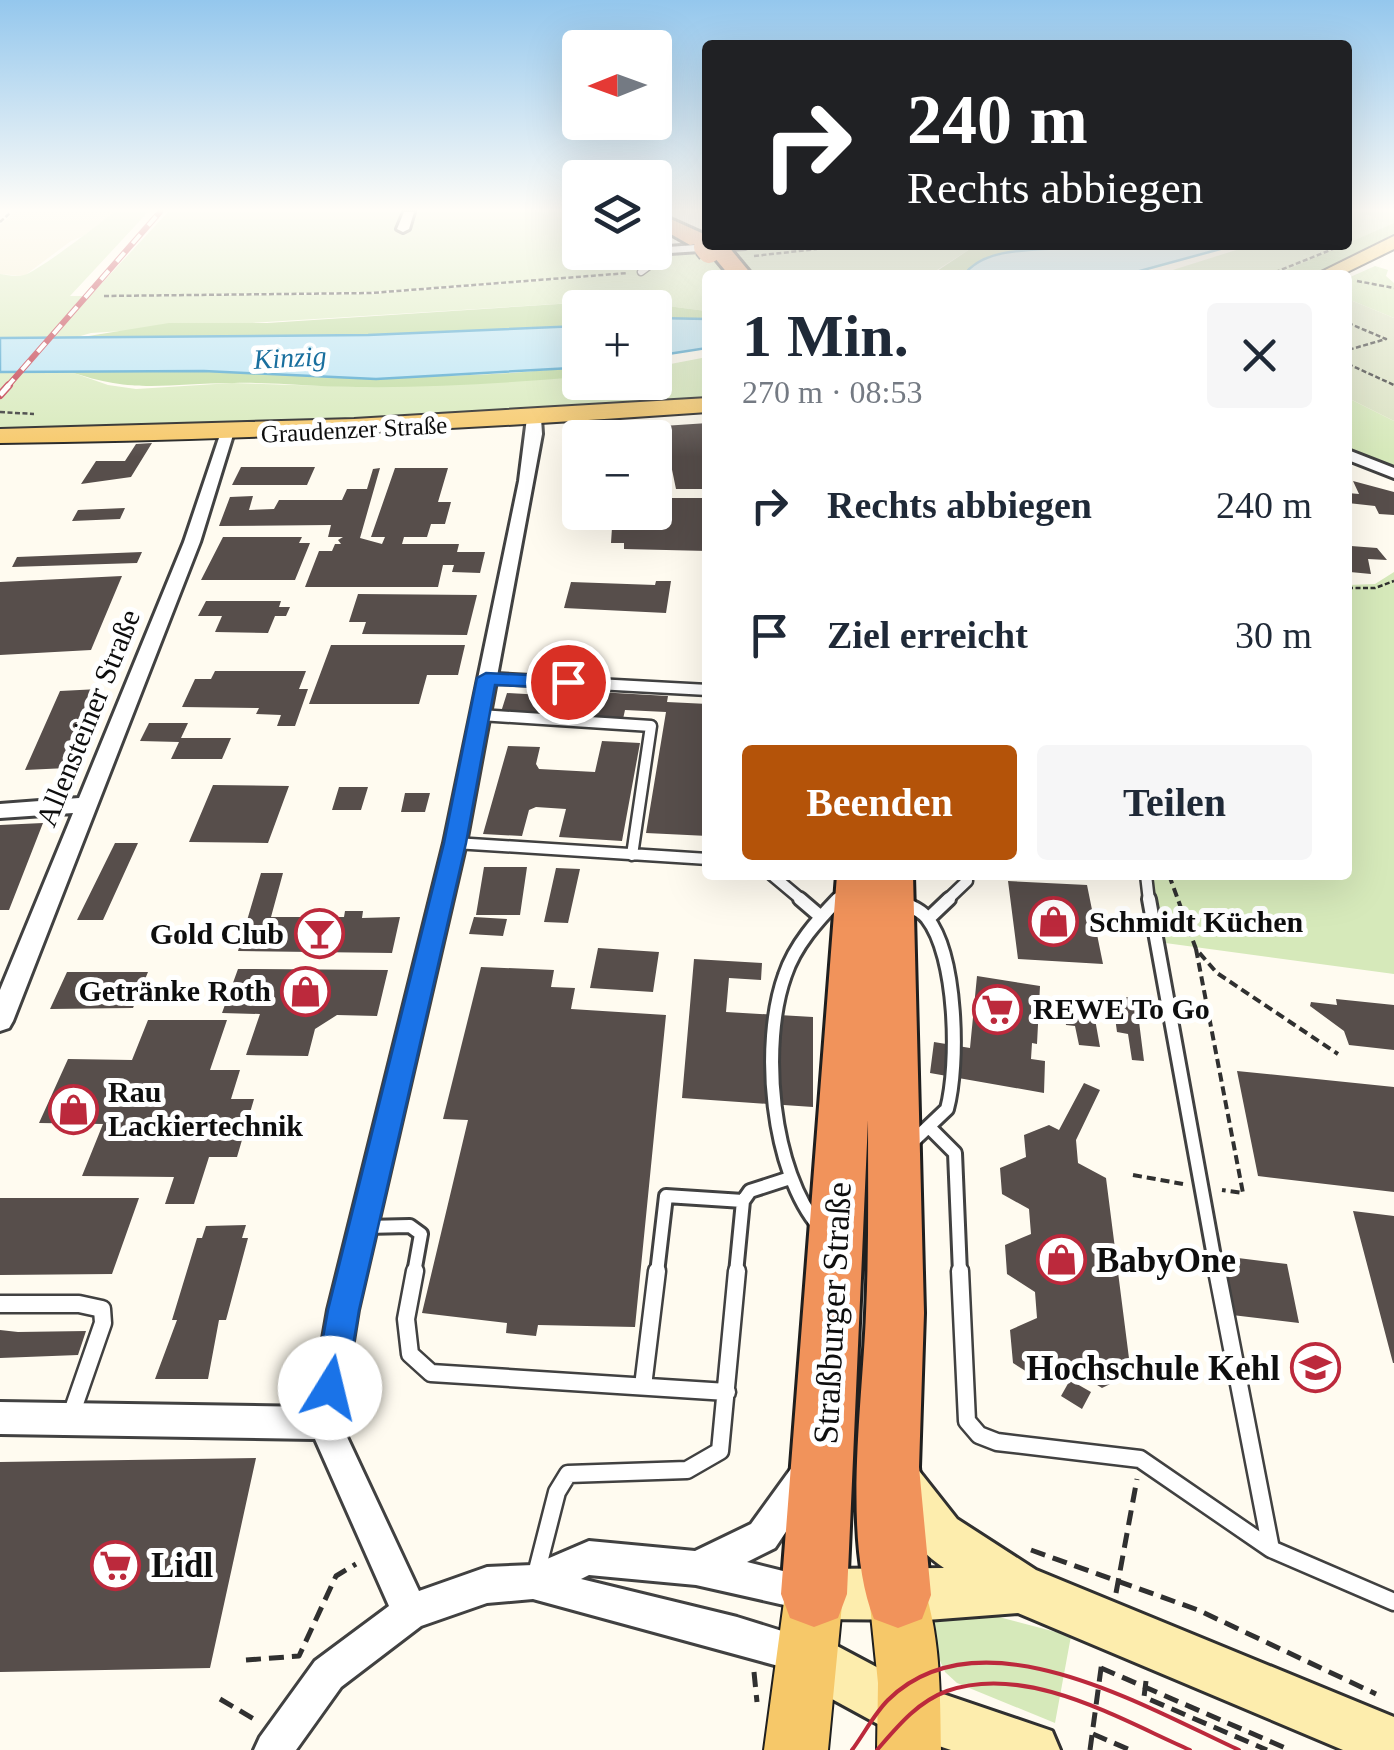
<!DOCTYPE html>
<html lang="de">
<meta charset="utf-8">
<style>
body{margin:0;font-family:"Times New Roman",serif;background:#f6f6f7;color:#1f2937;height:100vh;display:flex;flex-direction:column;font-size:38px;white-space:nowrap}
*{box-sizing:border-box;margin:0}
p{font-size:32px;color:#747a83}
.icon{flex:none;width:55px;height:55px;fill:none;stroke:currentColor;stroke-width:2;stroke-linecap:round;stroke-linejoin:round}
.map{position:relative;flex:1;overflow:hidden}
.sheet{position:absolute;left:702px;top:270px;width:650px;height:610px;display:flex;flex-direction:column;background:#fff;border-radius:10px;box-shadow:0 10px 40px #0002}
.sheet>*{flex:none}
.hud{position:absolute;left:702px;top:40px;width:650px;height:210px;border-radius:10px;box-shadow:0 10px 40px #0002;background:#202124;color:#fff;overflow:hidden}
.needle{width:65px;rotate:269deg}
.buttons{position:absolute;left:562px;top:30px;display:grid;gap:20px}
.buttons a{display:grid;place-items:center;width:110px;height:110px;border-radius:10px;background:#fff;box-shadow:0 10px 40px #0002;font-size:50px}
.pin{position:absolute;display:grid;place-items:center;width:85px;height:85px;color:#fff;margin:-42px;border:5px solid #fff;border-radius:50%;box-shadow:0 2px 10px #0007}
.me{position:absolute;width:110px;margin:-55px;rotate:9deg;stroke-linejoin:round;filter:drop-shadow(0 0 8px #0008)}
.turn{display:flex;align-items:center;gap:35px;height:210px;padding:0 40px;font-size:45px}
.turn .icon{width:130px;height:130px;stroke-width:2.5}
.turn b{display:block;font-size:70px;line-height:85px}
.round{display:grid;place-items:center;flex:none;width:105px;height:105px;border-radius:10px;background:#f6f6f7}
.head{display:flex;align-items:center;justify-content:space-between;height:170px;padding:0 40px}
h1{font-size:60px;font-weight:600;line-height:75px}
.button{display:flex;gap:20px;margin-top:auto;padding:20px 40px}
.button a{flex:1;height:115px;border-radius:10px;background:#b45309;color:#fff;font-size:40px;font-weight:600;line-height:115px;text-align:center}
.button a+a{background:#f6f6f7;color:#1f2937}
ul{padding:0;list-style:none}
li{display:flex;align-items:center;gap:30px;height:130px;padding:0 40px}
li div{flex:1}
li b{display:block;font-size:38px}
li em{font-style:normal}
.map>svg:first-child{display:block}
.farmland{fill:#f4eed0}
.green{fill:#d6e9ba;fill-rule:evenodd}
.forest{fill:#bbd99a}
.cemetery{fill:#d9e1c1}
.water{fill:#b6e3f5;stroke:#3e9ecb;stroke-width:2.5}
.building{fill:#574e4b}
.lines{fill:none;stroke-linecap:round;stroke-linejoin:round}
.lane-far3-casing{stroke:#414141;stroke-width:9}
.lane-far2-casing{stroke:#414141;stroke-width:15}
.lane-far1-casing{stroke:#414141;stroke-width:18}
.lane-casing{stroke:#414141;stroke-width:21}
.street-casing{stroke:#414141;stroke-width:6}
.secondary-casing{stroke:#303030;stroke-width:6}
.primary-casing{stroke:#1f1f1f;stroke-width:4}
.highway-casing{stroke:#1f1f1f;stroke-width:6}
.path-far2{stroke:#303030;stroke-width:2.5;stroke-dasharray:5 2.5;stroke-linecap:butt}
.path-far1{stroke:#303030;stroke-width:4;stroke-dasharray:9 5;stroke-linecap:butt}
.path{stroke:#303030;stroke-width:5;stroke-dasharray:15 8;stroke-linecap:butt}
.lane-far3{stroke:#fff;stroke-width:6}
.lane-far2{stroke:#fff;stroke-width:10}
.lane-far1{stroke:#fff;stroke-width:12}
.lane{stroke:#fff;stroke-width:16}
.street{fill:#fff;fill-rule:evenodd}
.secondary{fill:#fdedad;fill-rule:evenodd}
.primary{fill:#f6c869;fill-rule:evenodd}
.highway{fill:#f1935b;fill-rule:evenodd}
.tram{stroke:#bc293c;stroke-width:4}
.rail-far1-casing{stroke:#bc293c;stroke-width:6}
.rail-casing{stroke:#bc293c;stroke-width:8}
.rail-far1{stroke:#fff;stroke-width:4;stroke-dasharray:12;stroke-linecap:butt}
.rail{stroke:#fff;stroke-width:5;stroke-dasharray:16;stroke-linecap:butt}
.highway-bridge-casing{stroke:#1f1f1f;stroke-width:25;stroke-linecap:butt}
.highway-bridge{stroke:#f1935b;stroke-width:22}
.route{fill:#1a73e8;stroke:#114b97;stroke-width:2.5}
.labels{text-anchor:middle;stroke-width:10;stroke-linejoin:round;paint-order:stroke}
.far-street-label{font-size:25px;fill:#0e0e0e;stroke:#fff}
.far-water-label{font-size:28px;font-style:italic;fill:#196f9e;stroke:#fff}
.street-label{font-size:30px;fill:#0e0e0e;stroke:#fff}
.poi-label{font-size:30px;font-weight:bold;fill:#0e0e0e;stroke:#fff;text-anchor:start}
.near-poi-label{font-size:35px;font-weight:bold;fill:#0e0e0e;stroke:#fff;text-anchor:start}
.near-street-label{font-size:35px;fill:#0e0e0e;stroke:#fff}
</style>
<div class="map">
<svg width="1394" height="1750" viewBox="0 0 1394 1750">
<rect width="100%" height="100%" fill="#fffbf0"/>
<!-- farmland -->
<path class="farmland" d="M15 212H114L90 233 71 241 24 276 0 274V225Z"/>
<!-- green -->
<path class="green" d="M114 212H148L70 296H90L168 212H580V252C640 252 696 245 754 245L731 249 989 245 970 249 937 270 939 275H708L707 319 706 311 621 300 91 333 70 339 0 338V274C7 275 17 277 24 275 37 272 101 223 114 212ZM626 274 371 294 104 296 372 292Z
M1348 212H1394V223C1359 242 1321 258 1284 272L1291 275H1157L1252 245H1348Z
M1375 266 1388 270 1386 276 1394 283V318L1348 299V278Z
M707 357 708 401 475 420 0 433V372L68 371 108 385 136 389 232 383 360 387 580 377V382H655V367Z
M1348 398 1394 421V478L1348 460Z
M1394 572V974L1158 942 1150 875H1348V585L1375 584Z
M976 1611 1071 1636 1055 1723 957 1683 945 1672 937 1654 931 1619Z"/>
<!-- forest -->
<path class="forest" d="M1394 223V236C1363 252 1318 284 1282 272Z
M989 245H1080L1081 246C1048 250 985 246 964 275H939L937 271 970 249Z
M621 300 706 311 707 319 655 318V308H580L578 327 368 335 70 339 169 323H267Z
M580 366V377C507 383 430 388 357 387 316 387 275 382 234 383 166 383 136 395 68 371 238 366 410 389 580 366Z"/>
<!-- cemetery -->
<path class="cemetery" d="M1348 299 1394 318V421L1348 398Z"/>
<!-- water -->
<path class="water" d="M1080 245H1101L1096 248 1235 245 1125 275H964C987 243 1045 253 1080 245Z
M655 318 707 319V348L655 356Z
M580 326V366L571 368 376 379 204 371 0 372V338L368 335Z"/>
<!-- building -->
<path class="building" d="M708 423V489H676L663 426Z
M152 443 131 477 81 484 96 461H125L136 444Z
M241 467H315L307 485H232Z
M380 468 360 538 382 544 385 537H371L395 468H448L438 502H451L445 524H431L427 537H404L402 544H459L457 552H485L480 573 452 572 454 565H443L438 587H305L319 551H332L335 544H341L338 540 343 537H328L331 525 219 526 230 497 253 496 249 510 274 509 279 500H342L347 489H367L373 469Z
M1353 481 1394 492V515L1379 514 1375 506 1348 503V493L1359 494Z
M655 498H708V551L624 549V543H611L613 512H655Z
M125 508 120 519 72 521 78 510Z
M223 537H302L299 543H310L295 580H201Z
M1348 538 1351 546 1377 548 1387 560 1368 559 1371 574 1350 572Z
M142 552 137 563 12 567 17 557Z
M122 576 91 650 0 655V582Z
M656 581H671L666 613 564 608 571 582 655 585Z
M358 594 477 595 467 635 362 634 366 622H349Z
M206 601H281L279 607H290L286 616H275L268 633 215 632 222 616H198Z
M331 645H465L458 675H427L419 704H309Z
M215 671H306L299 689H308L295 726H277L281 715 256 714 259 708 182 707 195 679H211Z
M99 689 67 768 25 770 60 691Z
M598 692 668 696 667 702 708 704V836L646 833 666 712 625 710 623 719 501 712 507 693 597 698Z
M149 723H188L181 738H231L222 759H171L179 742 140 741Z
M602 741 640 743 622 841 559 837 566 809 536 807 529 810 522 836 483 834 508 746 540 747 536 764 539 769 595 772Z
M213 785 289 786 268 843 189 842Z
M339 787H368L361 810H332Z
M405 793H430L425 812H401Z
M43 823 9 910H0V825Z
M115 843H138L103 920H77Z
M484 867H527L520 915H476Z
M556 868 580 869 568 923 544 922Z
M261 873H283L271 917H344L345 911H363L362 918 400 917 392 953 238 951Z
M1008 881 1087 885 1103 964 1018 959Z
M474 917 507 919 503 936 469 934Z
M598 948 659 952 653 992 590 988Z
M694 959 762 963 761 980 729 978 726 1012 813 1017V1107L682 1098Z
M481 967 554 970 551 987 575 988 571 1009 666 1015 635 1327 538 1325 536 1336 506 1333 507 1323 422 1313 468 1120 443 1119Z
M238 969 388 970 377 1016 337 1015 315 1029 308 1056 246 1055 260 1014 222 1013Z
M67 972H148L133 1008 50 1009Z
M977 976 1040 986 1037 1044 1032 1043 1031 1059 1045 1061 1044 1093 930 1073 934 1042 970 1048Z
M1112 996 1136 998 1144 1061 1132 1060 1128 1034 1117 1032Z
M1336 999 1394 1005V1050L1349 1045 1344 1031 1310 1006 1311 1002 1337 1005Z
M1063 1006 1093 1008 1100 1047 1079 1045 1075 1026 1066 1025Z
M148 1020H227L210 1070H240L231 1099H254L237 1157H209L194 1204H165L174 1177 82 1176 103 1124 39 1123 68 1059 132 1060Z
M1237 1071 1394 1087V1192L1258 1176Z
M1084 1083 1100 1090 1076 1140 1078 1163 1106 1178 1131 1374 1102 1388 1071 1369 1043 1382 1013 1363 1010 1330 1037 1318 1035 1292 1007 1274 1005 1245 1031 1234 1029 1209 1002 1194 1000 1168 1026 1157 1024 1135 1049 1125 1059 1130Z
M0 1198H139L112 1274 0 1275Z
M1353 1211 1394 1216V1363H1393Z
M246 1225 242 1238H248L226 1320H219L208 1379H155L177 1320H172L197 1238H202L206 1226Z
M1222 1256 1287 1264 1299 1323 1232 1315Z
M0 1330 18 1332 86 1331 78 1355 0 1358Z
M1070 1380 1091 1392 1082 1409 1061 1396Z
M256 1458 210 1668 0 1672V1462Z"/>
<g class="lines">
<defs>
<path id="lane-far3" d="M641 272 668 252"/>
<path id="lane-far2" d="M487 678 708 690
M480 715 651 726 632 855
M455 843 708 859
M772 875 803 901
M1146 875 1149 901
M836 901 843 894
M946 901 967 881 966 875"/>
<path id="lane-far1" d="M800 899 821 917
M1149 899 1217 1273
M901 902C910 906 921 910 927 918 957 956 959 1064 947 1109L908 1146
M928 919 949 899
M930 1128 955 1153 960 1273
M365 1227 410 1226 421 1234 414 1273
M820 1228C771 1172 760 1044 785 975 795 945 817 921 838 899
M657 1273 666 1196 743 1201
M736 1273 743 1201 750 1191 787 1179"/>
<path id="lane" d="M415 1271 406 1319 410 1354 431 1373 727 1392
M960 1271 967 1421 979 1435 997 1442 1140 1459 1271 1549
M1217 1271 1271 1549 1394 1602
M0 1304H79L102 1309 103 1323 71 1415
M643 1386 657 1271
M535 1578 557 1492 568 1474 687 1470 720 1451 737 1271"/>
<path id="street" d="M404 212H414L409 229 403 232 397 229Z
M708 244 751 245 745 248 655 254 650 252H655V248Z
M534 414 541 418 542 434 466 843 358 1310 340 1422 419 1591 487 1567 533 1565 589 1541 695 1551 751 1524 793 1466 805 1461 817 1466 822 1478 775 1548 747 1562 823 1581 829 1593 823 1605 811 1611 696 1585 589 1575 581 1579 737 1617 817 1642 822 1655 817 1668 804 1673 533 1599 487 1603 421 1626 341 1687 296 1750H254L260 1737 315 1661 389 1606 315 1439 0 1434V1402L311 1407 328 1310 444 843 519 481 527 418Z
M221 432 233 435 200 542 13 1021 9 1028 0 1031V990L73 813 0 818V804L79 798 184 542Z
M1348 450 1394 468V478L1348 460Z"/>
<path id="secondary" d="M899 1460 916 1467 957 1519 1036 1570 1394 1717V1750H1343L1018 1613 927 1620 814 1619 796 1612 789 1594 796 1576 814 1569 944 1568C915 1548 889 1517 875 1484L882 1467Z
M807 1630 899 1679 1052 1731 1060 1750H951L887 1729 788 1675 781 1656 788 1637Z"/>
<path id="primary" d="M1394 236V249L1341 275H1315Z
M708 398V412C472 429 236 440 0 443V429L354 419Z
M814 1565 835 1573 843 1594 828 1750H764L785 1594 793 1573Z
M898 1566 919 1574C941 1628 940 1692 941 1750H877L878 1683 869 1595 877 1574Z"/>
<path id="highway" d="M655 212 706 235 708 242 690 245 655 225Z
M712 246H728L752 275H729L709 251Z
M837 875H913L924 1313 919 1467 931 1595 922 1619 898 1628 874 1619C842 1540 863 1399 866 1313 869 1249 868 1184 868 1120L847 1594 838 1618 814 1627 790 1618 781 1594Z"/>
</defs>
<!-- lane-far3 casing -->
<use href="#lane-far3" class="lane-far3-casing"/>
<!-- lane-far2 casing -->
<use href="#lane-far2" class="lane-far2-casing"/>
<!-- lane-far1 casing -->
<use href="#lane-far1" class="lane-far1-casing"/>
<!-- lane casing -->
<use href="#lane" class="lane-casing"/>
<!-- street casing -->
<use href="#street" class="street-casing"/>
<!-- secondary casing -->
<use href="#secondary" class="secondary-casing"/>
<!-- primary casing -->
<use href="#primary" class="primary-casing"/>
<!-- highway casing -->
<use href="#highway" class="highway-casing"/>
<!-- path-far2 -->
<path class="path-far2" d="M0 222 11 212
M805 245 817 249 844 245
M754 256 817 249
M1268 275 1343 245
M1357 281 1394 288
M104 296 371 293 628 273
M1348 323 1386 339 1348 350
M1348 364 1394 385
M0 412 34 414
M655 449H668
M1348 588H1375L1394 581"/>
<!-- path-far1 -->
<path class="path-far1" d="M1169 875 1196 949 1217 973 1338 1054
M1196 949 1243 1193 1222 1190
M1133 1175 1183 1184"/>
<!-- path -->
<path class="path" d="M1031 1550 1198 1610 1376 1694
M1116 1593 1137 1479
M246 1660 299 1656 336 1576 356 1564
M1101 1668 1290 1750
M754 1672 757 1702
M1146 1681 1144 1697 1267 1750
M220 1699 259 1722
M1093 1734 1130 1750
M1090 1750 1102 1661"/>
<!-- lane-far3 -->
<use href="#lane-far3" class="lane-far3"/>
<!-- lane-far2 -->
<use href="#lane-far2" class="lane-far2"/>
<!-- lane-far1 -->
<use href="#lane-far1" class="lane-far1"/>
<!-- lane -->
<use href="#lane" class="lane"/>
<!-- street -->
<use href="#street" class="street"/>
<!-- secondary -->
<use href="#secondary" class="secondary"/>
<!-- primary -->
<use href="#primary" class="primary"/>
<!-- highway -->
<use href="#highway" class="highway"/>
<!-- tram -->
<path class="tram" d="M852 1750C864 1734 874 1714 888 1700 980 1609 1145 1707 1239 1750
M877 1750C897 1727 917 1702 947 1691 1027 1663 1119 1719 1190 1750"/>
<defs>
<path id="rail-far1" d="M6 388 160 212"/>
<path id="rail" d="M0 395 9 385"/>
</defs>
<!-- rail-far1 casing -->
<use href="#rail-far1" class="rail-far1-casing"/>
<!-- rail casing -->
<use href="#rail" class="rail-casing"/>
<!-- rail-far1 -->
<use href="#rail-far1" class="rail-far1"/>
<!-- rail -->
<use href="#rail" class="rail"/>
<defs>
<path id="highway-bridge" d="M705 247 709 252"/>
</defs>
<!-- highway-bridge casing -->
<use href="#highway-bridge" class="highway-bridge-casing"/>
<!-- highway-bridge -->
<use href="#highway-bridge" class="highway-bridge"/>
</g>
<!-- sky -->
<linearGradient id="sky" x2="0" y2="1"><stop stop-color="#94c7ed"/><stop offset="0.46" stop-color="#fffdf8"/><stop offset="1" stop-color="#fffdf8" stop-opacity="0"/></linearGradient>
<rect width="1394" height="457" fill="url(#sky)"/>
<!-- route -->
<path class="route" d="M486 673 568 677 578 682 568 688 495 685 466 843 359 1310 346 1388 341 1399 330 1404 319 1399 314 1388 328 1310 444 843 477 678Z"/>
<!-- icons -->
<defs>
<symbol id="shop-ring" viewBox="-11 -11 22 22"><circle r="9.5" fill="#fff" stroke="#bc293c" stroke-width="1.5"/><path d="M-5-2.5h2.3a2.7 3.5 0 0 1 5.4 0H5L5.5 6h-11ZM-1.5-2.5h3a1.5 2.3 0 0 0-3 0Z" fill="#bc293c"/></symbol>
<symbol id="bar-ring" viewBox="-11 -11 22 22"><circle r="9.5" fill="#fff" stroke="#bc293c" stroke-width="1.5"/><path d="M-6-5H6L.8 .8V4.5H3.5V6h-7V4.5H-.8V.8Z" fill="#bc293c"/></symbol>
<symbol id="supermarket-ring" viewBox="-11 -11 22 22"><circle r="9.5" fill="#fff" stroke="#bc293c" stroke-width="1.5"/><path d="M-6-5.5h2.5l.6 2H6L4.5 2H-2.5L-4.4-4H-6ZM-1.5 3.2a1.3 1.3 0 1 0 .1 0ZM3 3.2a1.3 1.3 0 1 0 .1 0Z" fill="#bc293c"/></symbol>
<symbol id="university-ring" viewBox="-11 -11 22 22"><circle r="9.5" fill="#fff" stroke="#bc293c" stroke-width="1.5"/><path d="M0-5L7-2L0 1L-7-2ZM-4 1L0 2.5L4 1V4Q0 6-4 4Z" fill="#bc293c"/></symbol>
</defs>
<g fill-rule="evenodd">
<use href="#shop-ring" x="1026" y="894" width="55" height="55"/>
<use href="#bar-ring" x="292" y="906" width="55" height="55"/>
<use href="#shop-ring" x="278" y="964" width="55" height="55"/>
<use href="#supermarket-ring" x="970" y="982" width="55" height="55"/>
<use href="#shop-ring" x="46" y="1082" width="55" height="55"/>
<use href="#shop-ring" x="1034" y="1232" width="55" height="55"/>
<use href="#university-ring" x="1288" y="1340" width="55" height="55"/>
<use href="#supermarket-ring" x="88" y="1538" width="55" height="55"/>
</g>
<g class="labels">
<!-- far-street labels -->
<g class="far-street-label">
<text transform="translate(354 429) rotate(-3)" y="9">Graudenzer Straße</text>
</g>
<!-- far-water labels -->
<g class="far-water-label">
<text transform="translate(290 357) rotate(-3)" y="10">Kinzig</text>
</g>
<!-- street labels -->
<g class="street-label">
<text transform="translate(88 718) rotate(-68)" y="10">Allensteiner Straße</text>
</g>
<!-- poi labels -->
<g class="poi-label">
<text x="1089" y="932">Schmidt Küchen</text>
<text x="284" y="944" text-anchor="end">Gold Club</text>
<text x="271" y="1001" text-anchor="end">Getränke Roth</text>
<text x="1033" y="1019">REWE To Go</text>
<text x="108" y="1102">Rau<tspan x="108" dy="34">Lackiertechnik</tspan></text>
</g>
<!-- near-poi labels -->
<g class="near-poi-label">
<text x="1096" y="1272">BabyOne</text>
<text x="1280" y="1380" text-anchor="end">Hochschule Kehl</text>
<text x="151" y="1577">Lidl</text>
</g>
<!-- near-street labels -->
<g class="near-street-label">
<text transform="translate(832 1313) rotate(-87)" y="12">Straßburger Straße</text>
</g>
</g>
</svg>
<div class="buttons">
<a><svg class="needle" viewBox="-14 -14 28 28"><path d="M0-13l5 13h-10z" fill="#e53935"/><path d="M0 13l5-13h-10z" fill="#747a83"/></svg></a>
<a><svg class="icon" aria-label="layers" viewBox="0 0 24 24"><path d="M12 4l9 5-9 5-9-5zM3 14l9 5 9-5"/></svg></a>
<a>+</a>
<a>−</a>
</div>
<div class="pin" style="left:568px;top:682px;background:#d93025"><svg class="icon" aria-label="arrive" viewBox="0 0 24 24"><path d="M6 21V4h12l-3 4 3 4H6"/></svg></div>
<svg class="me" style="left:330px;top:1388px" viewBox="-20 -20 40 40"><circle r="19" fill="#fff"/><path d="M0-13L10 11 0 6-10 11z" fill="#1a73e8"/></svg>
<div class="hud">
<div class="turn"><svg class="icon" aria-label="right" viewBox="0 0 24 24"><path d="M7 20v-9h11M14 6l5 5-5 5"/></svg><div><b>240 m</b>Rechts abbiegen</div></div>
</div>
<section class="sheet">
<div class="head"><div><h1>1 Min.</h1><p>270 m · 08:53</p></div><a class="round"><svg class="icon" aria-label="close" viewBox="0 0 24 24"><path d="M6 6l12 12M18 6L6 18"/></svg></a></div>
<ul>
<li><svg class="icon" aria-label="right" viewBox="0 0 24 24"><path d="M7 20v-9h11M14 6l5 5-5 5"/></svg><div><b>Rechts abbiegen</b></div><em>240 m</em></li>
<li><svg class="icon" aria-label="arrive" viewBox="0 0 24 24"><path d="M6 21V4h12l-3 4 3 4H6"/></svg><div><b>Ziel erreicht</b></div><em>30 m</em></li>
</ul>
<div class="button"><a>Beenden</a><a>Teilen</a></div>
</section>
</div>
